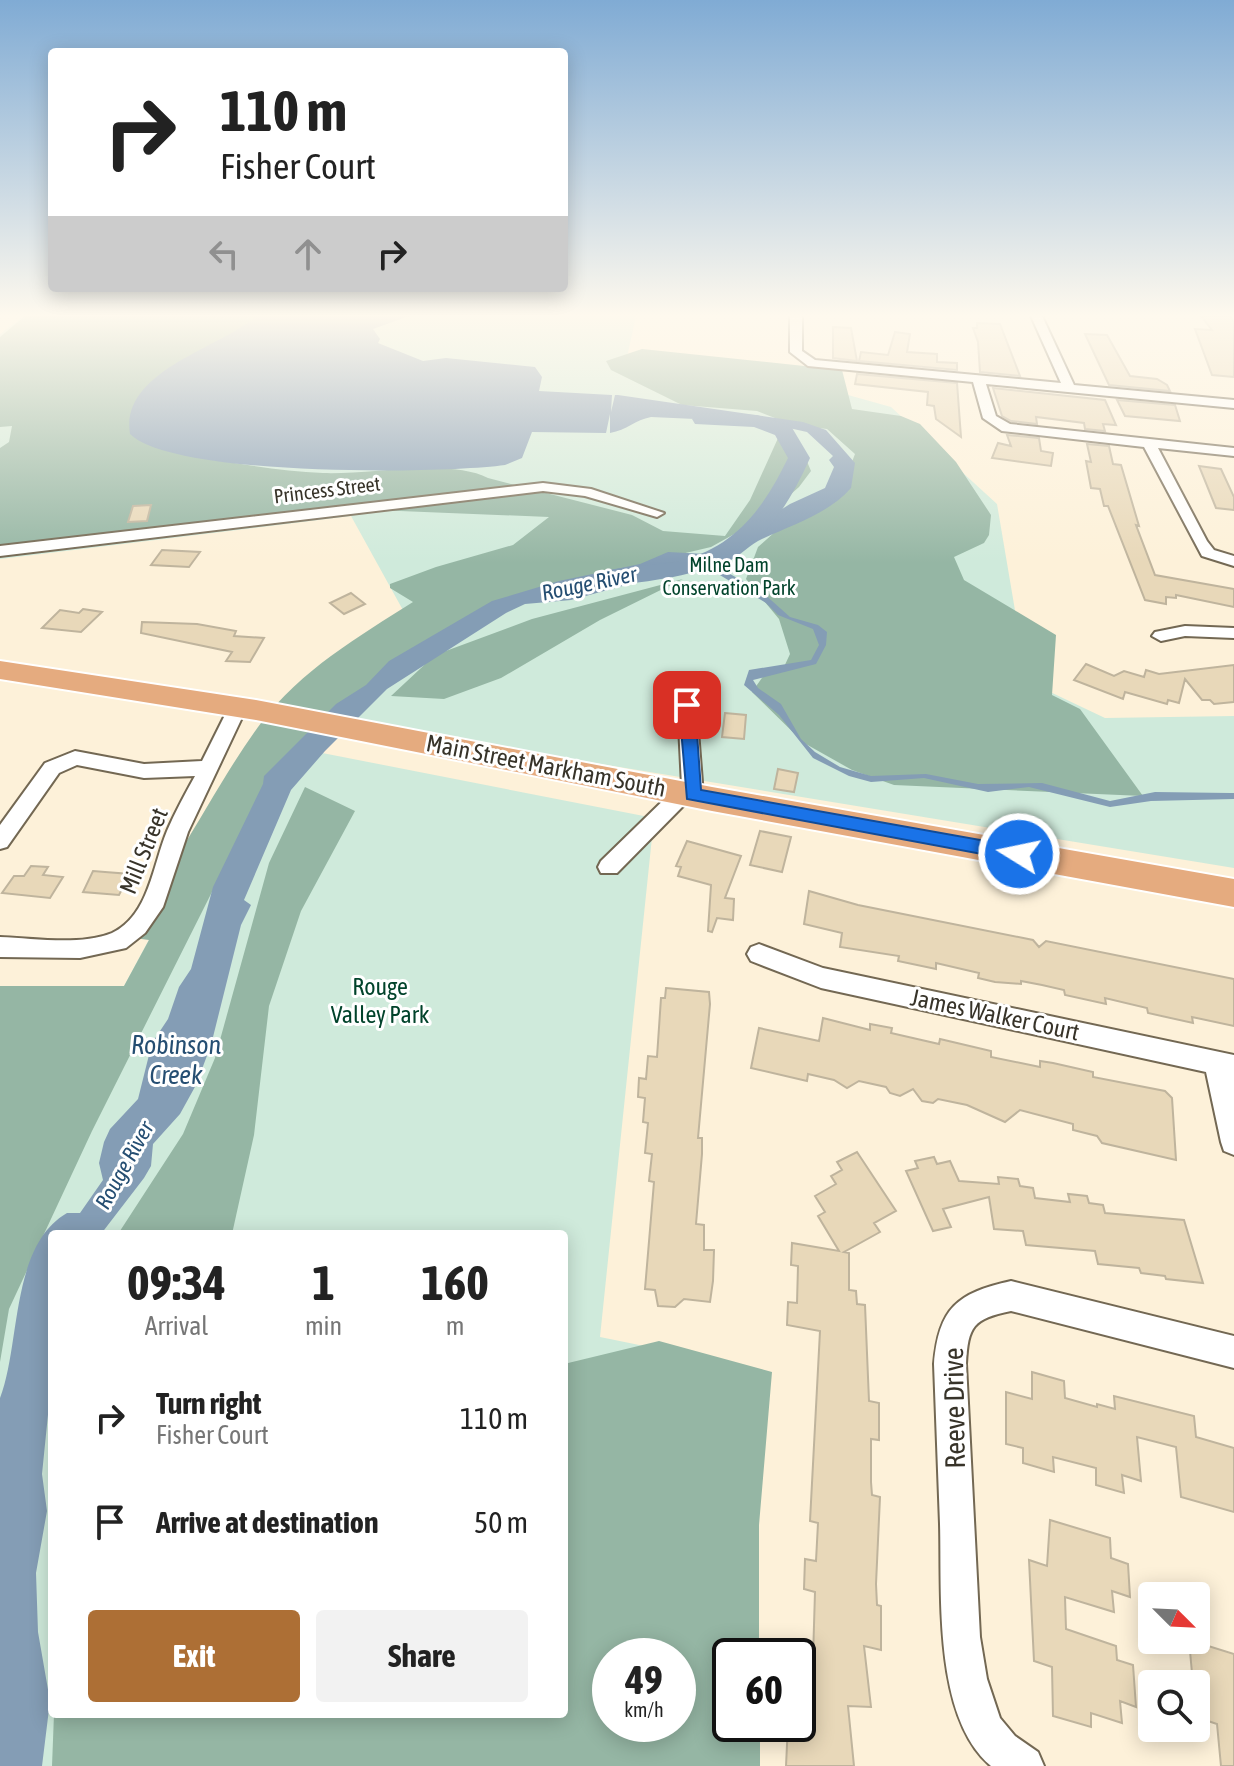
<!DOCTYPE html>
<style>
body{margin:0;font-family:"Asap Condensed",sans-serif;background:#f2f2f2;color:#222;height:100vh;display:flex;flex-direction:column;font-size:30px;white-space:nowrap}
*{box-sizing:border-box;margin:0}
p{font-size:26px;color:#767676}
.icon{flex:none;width:44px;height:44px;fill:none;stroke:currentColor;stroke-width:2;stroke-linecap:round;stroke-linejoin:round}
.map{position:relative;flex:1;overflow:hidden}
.panel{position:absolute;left:48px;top:1230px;width:520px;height:488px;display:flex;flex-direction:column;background:#fff;border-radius:8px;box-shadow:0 4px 20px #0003}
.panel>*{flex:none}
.top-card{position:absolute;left:48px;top:48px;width:520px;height:244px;border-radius:8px;box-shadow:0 4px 20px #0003;background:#fff;color:#222;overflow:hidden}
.needle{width:52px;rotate:114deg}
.fabs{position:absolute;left:1138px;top:1582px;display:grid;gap:16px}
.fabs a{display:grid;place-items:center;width:72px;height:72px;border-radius:8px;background:#fff;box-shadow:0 4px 20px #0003;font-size:40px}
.speed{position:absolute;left:592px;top:1638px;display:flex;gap:16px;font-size:40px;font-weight:700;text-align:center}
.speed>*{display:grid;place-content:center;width:104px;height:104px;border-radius:50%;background:#fff;box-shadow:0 4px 20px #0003;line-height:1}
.speed small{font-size:20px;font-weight:400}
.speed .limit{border:4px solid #111;border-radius:12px;background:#fff;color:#111}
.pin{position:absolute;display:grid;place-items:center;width:68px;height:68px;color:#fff;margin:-34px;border-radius:16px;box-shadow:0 4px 12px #0006}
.me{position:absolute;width:88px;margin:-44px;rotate:280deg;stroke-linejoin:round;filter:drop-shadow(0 0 6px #0008)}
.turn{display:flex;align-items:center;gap:28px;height:168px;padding:0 40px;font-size:36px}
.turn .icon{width:104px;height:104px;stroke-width:2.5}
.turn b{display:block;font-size:56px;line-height:68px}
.lanes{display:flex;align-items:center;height:76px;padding:0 40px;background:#0003;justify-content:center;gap:40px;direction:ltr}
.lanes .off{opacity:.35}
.eta{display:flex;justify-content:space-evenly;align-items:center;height:136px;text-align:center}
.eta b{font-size:48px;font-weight:700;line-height:56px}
.button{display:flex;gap:16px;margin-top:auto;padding:16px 40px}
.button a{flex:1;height:92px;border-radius:8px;background:#ad6f35;color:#fff;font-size:32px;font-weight:700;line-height:92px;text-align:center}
.button a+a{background:#f2f2f2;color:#222}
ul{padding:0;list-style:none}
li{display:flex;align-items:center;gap:24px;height:104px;padding:0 40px}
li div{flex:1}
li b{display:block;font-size:30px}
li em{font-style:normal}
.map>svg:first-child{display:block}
.green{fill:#cfeadb;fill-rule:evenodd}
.forest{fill:#95b6a4;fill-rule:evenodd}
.water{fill:#849db5}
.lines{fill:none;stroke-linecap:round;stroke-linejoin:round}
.river{fill:#849db5;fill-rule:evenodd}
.building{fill:#e8d8b9;stroke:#bfb49d;stroke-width:2}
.street-casing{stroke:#736853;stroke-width:4}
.primary-casing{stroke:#fff;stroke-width:4}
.street{fill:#fff;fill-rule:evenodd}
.primary{fill:#e5ab7f;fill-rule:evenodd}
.route{fill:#1a73e8;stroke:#114b97;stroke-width:2}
.labels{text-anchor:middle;stroke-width:6;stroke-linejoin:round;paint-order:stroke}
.far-street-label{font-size:20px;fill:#373329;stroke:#fff}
.far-park-label{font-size:20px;fill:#01432b;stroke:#fff}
.far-water-label{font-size:22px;font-style:italic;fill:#254e72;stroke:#fff}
.street-label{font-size:24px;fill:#373329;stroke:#fff}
.park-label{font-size:24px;fill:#01432b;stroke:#fff}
.water-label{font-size:26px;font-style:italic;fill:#254e72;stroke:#fff}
.near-street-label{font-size:28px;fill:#373329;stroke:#fff}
</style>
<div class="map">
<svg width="1234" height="1766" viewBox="0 0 1234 1766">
<rect width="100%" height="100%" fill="#fdf1d9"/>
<!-- green -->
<path class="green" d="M24 316H636L627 357 773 374 891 407 997 504 1027 681 1105 718 1234 716V868L479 744 278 706 404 612 351 516 0 559V334Z
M256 740 654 818 600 1337 762 1370 730 1656V1724L753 1766H0V986H124ZM52 1234H564V1714H52ZM610 1656H678V1724H610Z"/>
<!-- forest -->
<path class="forest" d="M25 316H270L213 460C249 465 287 472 323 473 367 475 451 458 488 478L632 515 663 531 725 536 750 500 779 436 803 452 811 471 799 487 765 517 711 547 660 559 500 609 350 700 222 872 92 1131 9 1309 0 1362V986H124L149 940 119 936C177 871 210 792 261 723 301 670 358 637 413 602L390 588V584L436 567 513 545 549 517 351 509 0 557V448L9 442 12 426 0 427V337Z
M642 349 842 370 852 409 901 416 920 424 956 462 991 515 989 535 984 543 954 557 964 580 1056 635 1052 695 1080 709 1143 796 894 785 852 770 804 743 752 692 764 675 783 669 790 654 779 619 746 579 758 547 776 531 842 488 855 454 827 429 793 425 757 411 682 405 611 370 606 361Z
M683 579 600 620 501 678 444 699 391 696 435 655 532 619Z
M305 787 355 811 301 911 269 1006 254 1135 232 1234H118L183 1134 215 1058 269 863Z
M659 1341 772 1372 759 1525V1656H730V1724H760V1766H52L54 1714H564V1364ZM678 1656V1724H610V1656Z"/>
<!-- water -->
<path class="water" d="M257 316H409L373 329 380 339 378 343 423 361 446 358 535 367 542 377 539 391 612 395 611 412 615 395H618L803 422 826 430 855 463 851 488C826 516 790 525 758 541 746 548 737 559 722 564L730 574 761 591 790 617 818 625 827 632 826 645 816 664 753 680 758 688 781 704 801 739 815 752 840 767 871 776 926 774 978 784 1042 783 1110 801 1155 792 1230 793H1234V799L1151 801 1110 807 1029 787 988 792 924 778 871 782 849 776 813 758 779 715 744 685 749 670 811 660 819 645 813 629 778 615 766 603 700 563 673 565 648 579 571 600 525 604 506 613 387 689 325 751 291 790 244 900 251 905 241 925 211 1045 196 1085 180 1114 153 1144 151 1166 144 1178 101 1234H52V1375L42 1474 47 1511 36 1573 38 1632 50 1701 42 1766H0V1398C21 1344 10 1246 67 1213H80L103 1180 99 1163 104 1142 110 1129 138 1099 152 1043 168 1019 179 987 191 969 213 887 263 784 264 776 336 704 366 685 389 661 492 601 559 581 640 564 668 552 706 554 718 550 790 504 825 488 834 467 829 460 833 456 807 432 762 422 651 417C635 420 627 430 610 433V414L606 433 532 432 522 458 505 465C440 474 174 477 130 434 120 371 219 349 257 316Z"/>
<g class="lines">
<!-- river -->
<path class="river" d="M703 413 757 415 791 426 810 458C763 563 718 574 609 586L600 584 596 578 600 572C624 566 649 566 674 562 733 550 763 510 788 458L775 435 754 427 695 424 692 419Z"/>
</g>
<!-- building -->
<path class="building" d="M1201 316H1230L1234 322V377L1212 375 1195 329 1212 330Z
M977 323 1000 324 1020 376 980 372 978 342 973 328H977Z
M833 327 851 328 857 361 833 358Z
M895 332 910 334 907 352 937 354V362L957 363V370L859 361 861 352 888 355Z
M1085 334 1107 335 1130 376 1157 379 1167 385 1170 391 1109 385Z
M857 374 957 383 961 437 936 419 934 406 927 405 928 392 855 384Z
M993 388 1105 400 1116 425 1103 424 1105 431 1085 429 1084 423 1036 417 1037 424 1011 421 1002 416Z
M1117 400 1175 405 1180 421 1125 416Z
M1007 435 1039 438 1041 451 1053 453 1051 466 992 458 998 443 1011 446Z
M1087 444 1109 446 1113 464 1121 465 1139 526 1136 525 1155 575 1234 589V607L1176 595V598L1166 597V604L1145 600 1108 506H1104L1100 489 1091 488 1086 461 1091 462Z
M1199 466 1221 469 1234 497V510L1216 508Z
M151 505 147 521 128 522 133 506Z
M162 550 200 552 189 567 151 565Z
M351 593 365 604 344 614 330 603Z
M83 609 102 612 81 632 42 628 60 610 79 613Z
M142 622 197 624 236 631 234 636 264 638 250 662 226 661 232 652 141 633Z
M1086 664 1114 676 1124 671 1144 677 1146 670 1159 674 1234 665V702L1214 704 1210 700H1202L1185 679 1179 703 1168 700 1167 704 1125 692 1123 699 1074 680Z
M725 713 746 715 744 739 722 737Z
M778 769 798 773 794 792 774 789Z
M760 831 791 837 782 872 750 865Z
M687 841 741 856 725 898 734 899 733 920 717 918 712 932 708 931 711 885 678 876 681 867 676 866Z
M31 866 48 867 43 875 63 877 50 898 2 893 14 876H24Z
M93 871 105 872 130 874 119 895 83 892Z
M809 891 858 905 1033 940 1039 947 1046 941 1234 979V1026L1192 1017 1193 1023 1148 1013 1147 1008 1105 998 1106 1004 1065 995 1064 990 1042 985 1021 981V984L995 982 978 978 979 973 936 963V969L898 961 899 956 840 947 842 933 804 924Z
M666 988 709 992 710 1004 698 1138H702V1154L696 1224 704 1225V1250H714L713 1281 710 1302 684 1299 675 1307 658 1306 655 1290 645 1289 654 1182 649 1181 652 1154 645 1153 648 1123 643 1122 645 1098 638 1097 639 1078 646 1079 648 1056 657 1057 661 998H665Z
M823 1018 870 1030V1024L892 1028 891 1033 939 1044 940 1039 991 1051V1057L1040 1067V1061L1053 1063 1093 1072V1077L1165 1091 1172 1098 1176 1160 1102 1143 1097 1136 1073 1130V1124L1020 1110 1005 1122 967 1105 938 1099 933 1103 922 1101 913 1089 900 1096 890 1093 886 1087 859 1081 847 1088 834 1080 808 1074 807 1081 751 1068 759 1028 819 1041Z
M857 1152 896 1211 874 1223 880 1232 844 1252 849 1253V1290L856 1291 857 1304 865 1305 869 1401 879 1403V1440L871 1439V1482L872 1495 880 1497 876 1584 877 1605 881 1606V1650L864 1646 871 1707 848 1706 854 1766H786L788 1724H798V1658H813L815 1592 804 1589 805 1559 816 1561 818 1523 810 1521 820 1331 787 1325 788 1302 797 1303 798 1266 791 1265 792 1243 839 1251 818 1216 825 1212 815 1196 836 1184 831 1176 842 1170 837 1162Z
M934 1157 937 1164 950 1161 959 1181 999 1184 998 1177 1018 1179 1020 1186 1033 1188 1035 1198 1070 1202 1068 1194 1087 1196 1089 1203 1103 1205 1105 1213 1184 1220 1203 1283 1166 1279 1165 1276 1141 1273 1139 1268 1098 1264 1095 1251 1026 1245 1023 1231 994 1229 989 1197 943 1209 951 1227 933 1231 906 1171 918 1168 915 1161Z
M1032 1372 1064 1381 1065 1398 1097 1407V1404L1115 1409 1114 1396 1194 1416 1196 1437 1234 1448V1512L1181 1497 1176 1447 1137 1437 1141 1481 1122 1475 1124 1493 1096 1485V1468L1053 1457 1054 1472 1023 1463V1448L1006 1444V1392L1032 1399Z
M1050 1520 1110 1538 1111 1558 1128 1564 1130 1597 1112 1591 1114 1612 1065 1597 1066 1629 1116 1646 1117 1660 1133 1665 1136 1707 1120 1701 1122 1723 1091 1713V1727L1053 1716 1052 1667 1034 1661 1029 1560 1047 1566Z
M1189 1640 1234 1654V1766H1221L1217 1724 1196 1717V1684H1193Z"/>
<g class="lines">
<defs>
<path id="street" d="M790 316H802V351L815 360 1061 383 1031 316H1042L1074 385 1234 400V408L986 384 996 416 1010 424 1234 448V456L1158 448 1207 541 1214 550 1234 556V566L1202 556 1144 447 1002 431 983 418 973 382 808 366 790 352Z
M543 483 591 489 664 513 657 517 585 496 543 491 0 556V546Z
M1185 626 1234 628V638L1185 636 1161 641 1152 636 1155 632Z
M687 699 696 705 703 795 700 800 688 801 617 873H601L598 867 601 861 676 788 682 786 678 705Z
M238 701 247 707 188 832 163 907 145 933 126 948 80 958 0 957V937C33 938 80 946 112 933 149 916 153 864 167 831 175 812 185 794 195 776L144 778 77 765 59 773 7 847 0 849V825L45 763 75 751 144 764 202 761 229 707Z
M759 944 823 968 1234 1055V1155L1224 1151 1221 1142 1206 1072 821 988 751 961 747 954 751 947Z
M1011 1281 1234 1336V1368L1011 1311C973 1319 968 1326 966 1364L980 1637 987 1679 1000 1718 1015 1736 1038 1752 1044 1766H991C933 1717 942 1594 940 1524 938 1471 936 1417 934 1364 939 1308 957 1293 1011 1281Z"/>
<path id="primary" d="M0 661 256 700 712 787 1234 879V907L712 811 256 720 0 679Z"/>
</defs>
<!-- street casing -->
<use href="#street" class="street-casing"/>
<!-- primary casing -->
<use href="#primary" class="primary-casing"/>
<!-- street -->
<use href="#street" class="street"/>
<!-- primary -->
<use href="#primary" class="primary"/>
</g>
<!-- sky -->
<linearGradient id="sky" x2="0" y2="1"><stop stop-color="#80abd4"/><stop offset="0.56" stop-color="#fef9ee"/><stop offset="1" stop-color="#fef9ee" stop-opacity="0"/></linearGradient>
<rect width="1234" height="563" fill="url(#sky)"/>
<!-- route -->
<path class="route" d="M687 700 695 705 701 790 1019 847 1028 854 1019 861 687 799 679 705Z"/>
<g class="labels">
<!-- far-street labels -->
<g class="far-street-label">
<text transform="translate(327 490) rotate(-7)" y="7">Princess Street</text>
</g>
<!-- far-park labels -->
<g class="far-park-label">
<text x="729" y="572">Milne Dam<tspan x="729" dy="23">Conservation Park</tspan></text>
</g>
<!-- far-water labels -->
<g class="far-water-label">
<text transform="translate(589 583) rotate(-12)" y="8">Rouge River</text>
<text transform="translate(124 1165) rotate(-61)" y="8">Rouge River</text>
</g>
<!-- street labels -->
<g class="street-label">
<text transform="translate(546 766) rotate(11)" y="8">Main Street Markham South</text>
<text transform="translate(144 851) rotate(-68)" y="8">Mill Street</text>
<text transform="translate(995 1015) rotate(12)" y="8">James Walker Court</text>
</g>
<!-- park labels -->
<g class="park-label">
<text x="380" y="995">Rouge<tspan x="380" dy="28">Valley Park</tspan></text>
</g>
<!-- water labels -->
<g class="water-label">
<text x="176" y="1054">Robinson<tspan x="176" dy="30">Creek</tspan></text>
</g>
<!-- near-street labels -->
<g class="near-street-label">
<text transform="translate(954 1408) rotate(-91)" y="10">Reeve Drive</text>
</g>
</g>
</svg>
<div class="fabs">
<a><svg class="needle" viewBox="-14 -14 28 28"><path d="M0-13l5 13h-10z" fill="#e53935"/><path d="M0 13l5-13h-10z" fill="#767676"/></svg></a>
<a><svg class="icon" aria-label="search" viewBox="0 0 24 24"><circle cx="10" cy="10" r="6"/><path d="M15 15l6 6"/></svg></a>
</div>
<div class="speed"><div>49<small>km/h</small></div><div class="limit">60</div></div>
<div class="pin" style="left:687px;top:705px;background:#d93025"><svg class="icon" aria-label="arrive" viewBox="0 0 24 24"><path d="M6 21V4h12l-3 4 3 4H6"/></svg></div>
<svg class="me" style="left:1019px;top:854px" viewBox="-20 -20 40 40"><circle r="17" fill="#1a73e8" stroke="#fff" stroke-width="3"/><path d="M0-11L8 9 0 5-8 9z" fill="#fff"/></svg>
<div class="top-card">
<div class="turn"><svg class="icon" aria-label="right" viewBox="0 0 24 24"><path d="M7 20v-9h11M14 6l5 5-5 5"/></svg><div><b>110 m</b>Fisher Court</div></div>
<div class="lanes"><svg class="icon off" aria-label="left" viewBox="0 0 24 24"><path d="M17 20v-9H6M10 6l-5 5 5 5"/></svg><svg class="icon off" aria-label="ahead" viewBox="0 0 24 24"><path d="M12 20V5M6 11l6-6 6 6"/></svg><svg class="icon" aria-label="right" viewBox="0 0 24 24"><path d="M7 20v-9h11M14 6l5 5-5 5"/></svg></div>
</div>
<section class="panel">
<div class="eta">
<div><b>09:34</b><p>Arrival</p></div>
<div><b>1</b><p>min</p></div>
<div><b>160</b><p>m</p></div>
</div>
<ul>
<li><svg class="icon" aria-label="right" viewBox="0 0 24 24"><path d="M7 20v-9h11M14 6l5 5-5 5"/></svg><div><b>Turn right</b><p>Fisher Court</p></div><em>110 m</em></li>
<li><svg class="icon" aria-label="arrive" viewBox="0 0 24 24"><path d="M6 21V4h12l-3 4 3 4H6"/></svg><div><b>Arrive at destination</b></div><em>50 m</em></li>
</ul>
<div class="button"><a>Exit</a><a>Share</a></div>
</section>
</div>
